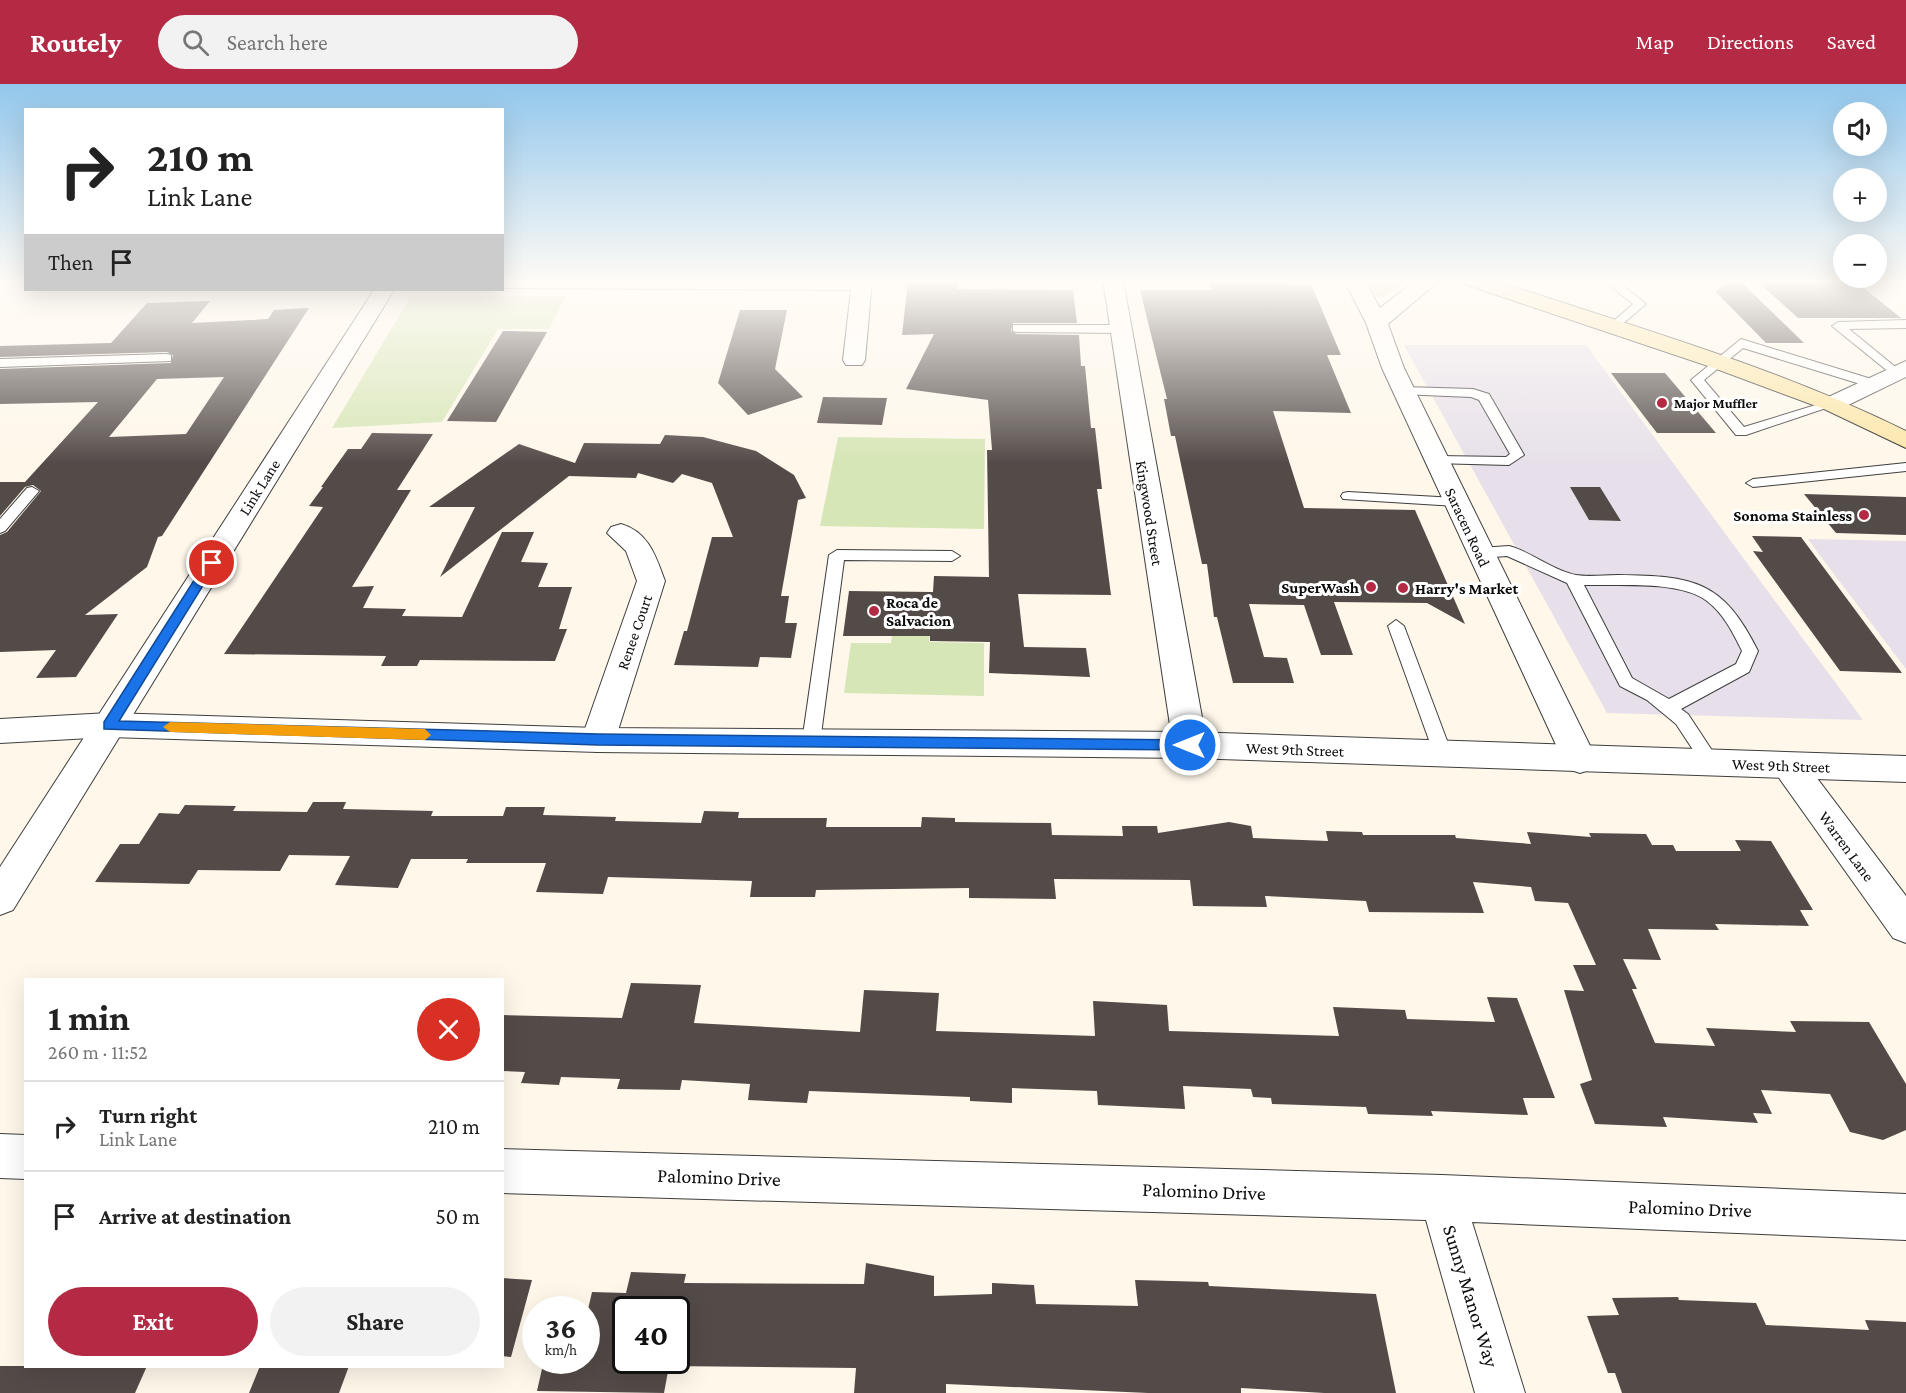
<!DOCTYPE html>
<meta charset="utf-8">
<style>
body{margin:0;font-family:"Crimson Pro",serif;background:#f2f2f2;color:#222;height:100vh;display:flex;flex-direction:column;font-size:22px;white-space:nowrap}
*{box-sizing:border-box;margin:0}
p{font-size:20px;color:#767676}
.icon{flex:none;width:33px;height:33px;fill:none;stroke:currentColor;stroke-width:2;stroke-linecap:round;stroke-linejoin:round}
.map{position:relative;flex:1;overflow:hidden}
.panel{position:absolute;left:24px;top:894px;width:480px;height:390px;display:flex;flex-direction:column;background:#fff;border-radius:0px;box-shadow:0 6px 24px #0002}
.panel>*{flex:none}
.top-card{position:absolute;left:24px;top:24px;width:480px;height:183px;border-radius:0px;box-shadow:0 6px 24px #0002;background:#fff;color:#222;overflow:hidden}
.tools{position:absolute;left:1833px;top:18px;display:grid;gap:12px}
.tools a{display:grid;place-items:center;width:54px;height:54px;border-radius:50%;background:#fff;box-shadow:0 6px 24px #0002;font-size:30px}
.speed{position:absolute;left:522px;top:1212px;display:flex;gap:12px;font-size:30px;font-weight:700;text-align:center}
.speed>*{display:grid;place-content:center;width:78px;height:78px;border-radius:50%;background:#fff;box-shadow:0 6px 24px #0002;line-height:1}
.speed small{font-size:15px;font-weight:400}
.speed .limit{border:3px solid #111;border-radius:9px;background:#fff;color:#111}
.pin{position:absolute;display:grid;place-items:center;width:51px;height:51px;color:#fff;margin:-26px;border:3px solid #fff;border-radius:50%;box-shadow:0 2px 6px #0007}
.me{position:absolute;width:66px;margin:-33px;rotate:270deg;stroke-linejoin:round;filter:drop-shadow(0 0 4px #0008)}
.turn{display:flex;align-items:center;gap:21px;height:126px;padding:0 24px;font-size:27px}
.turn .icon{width:78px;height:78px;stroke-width:2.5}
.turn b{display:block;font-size:42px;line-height:51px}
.then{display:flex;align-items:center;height:57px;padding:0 24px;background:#0003;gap:12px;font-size:22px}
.round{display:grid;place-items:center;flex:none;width:63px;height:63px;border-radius:32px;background:#f2f2f2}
.overview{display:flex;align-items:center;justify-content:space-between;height:102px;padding:0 24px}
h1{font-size:36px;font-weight:700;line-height:45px}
.primary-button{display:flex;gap:12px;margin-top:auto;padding:12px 24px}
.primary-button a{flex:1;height:69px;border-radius:36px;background:#b42a45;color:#fff;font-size:24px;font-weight:700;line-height:69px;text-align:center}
.primary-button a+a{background:#f2f2f2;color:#222}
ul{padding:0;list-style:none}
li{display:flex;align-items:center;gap:18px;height:90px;padding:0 24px;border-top:2px solid #e0e0e0}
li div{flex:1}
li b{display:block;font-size:22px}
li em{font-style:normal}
header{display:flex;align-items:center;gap:36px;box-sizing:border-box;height:84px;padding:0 30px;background:#b42a45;color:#fff}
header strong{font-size:28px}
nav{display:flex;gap:33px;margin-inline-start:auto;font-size:21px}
.search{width:420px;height:54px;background:#f2f2f2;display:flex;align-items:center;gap:15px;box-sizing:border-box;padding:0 21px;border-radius:33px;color:#767676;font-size:22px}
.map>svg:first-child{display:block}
.industrial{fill:#e7e0ea}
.green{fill:#d6e6b6}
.forest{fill:#bcd696}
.building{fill:#534b48;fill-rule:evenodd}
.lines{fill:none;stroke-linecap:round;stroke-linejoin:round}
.service-casing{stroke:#3e3e3e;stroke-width:2}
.minor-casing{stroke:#3e3e3e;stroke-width:2}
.tertiary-casing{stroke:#3e3e3e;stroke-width:2}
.secondary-casing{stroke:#2d2d2d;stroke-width:2}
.service{fill:#fff;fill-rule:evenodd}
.minor{fill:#fff;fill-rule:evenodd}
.tertiary{fill:#fff;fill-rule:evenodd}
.secondary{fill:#fbe6a8;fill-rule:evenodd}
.route{fill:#1a73e8;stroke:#114b97;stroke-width:1.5}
.slow{fill:#f59e0b}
.poi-dot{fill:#b42a45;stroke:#fff;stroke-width:2}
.labels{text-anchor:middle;stroke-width:6;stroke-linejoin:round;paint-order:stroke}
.far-poi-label{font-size:14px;font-weight:bold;fill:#0b0b0b;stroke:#fff;text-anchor:start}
.street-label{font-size:16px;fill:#0b0b0b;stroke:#fff}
.poi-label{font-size:16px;font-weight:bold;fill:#0b0b0b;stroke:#fff;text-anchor:end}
.near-street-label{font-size:20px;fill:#0b0b0b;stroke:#fff}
</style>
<header>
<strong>Routely</strong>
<div class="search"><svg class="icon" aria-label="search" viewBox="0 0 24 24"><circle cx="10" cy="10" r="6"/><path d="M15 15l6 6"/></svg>Search here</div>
<nav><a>Map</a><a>Directions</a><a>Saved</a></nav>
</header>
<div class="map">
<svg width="1906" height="1309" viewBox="0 0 1906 1309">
<rect width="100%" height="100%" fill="#fef7ea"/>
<!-- industrial -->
<path class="industrial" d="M1404 261H1586L1863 636 1607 629Z
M1808 455 1906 457V585L1821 473Z"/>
<!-- green -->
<path class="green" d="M411 212H566L549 245H498L442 338 332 344Z
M838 353 985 355 984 445 820 442Z
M893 546H930L929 558 984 559V612L844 609 851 559H891Z"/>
<!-- forest -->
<path class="forest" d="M1367 196H1406L1384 213 1375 212Z"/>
<!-- building -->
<path class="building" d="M908 196H957V205L1073 206 1077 239H1013L1011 247 1017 250 1079 251 1081 282H1085L1091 344H1095L1102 405H1097L1111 511 1018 510 1024 563 1086 564 1090 593 989 589 990 558 930 557V552H843L849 507 933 508 934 492 989 493 987 366H992L988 316 906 305 934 250 902 251Z
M1728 196H1739L1804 259H1766L1716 208Z
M1756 196H1854L1901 234H1798Z
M1210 197 1311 200 1341 271H1327L1351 329 1273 327 1304 424 1415 426 1465 540 1427 519 1334 518 1353 571H1321L1304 521 1249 520 1264 573 1287 574 1294 599H1233L1217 533H1214L1207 480H1202L1175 352H1171L1164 315H1167L1140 206H1212Z
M210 217 192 239 268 235 274 226 309 224 162 452 158 453 147 483 85 531 118 530 76 593 36 594 56 566 0 568V451L7 448 41 407 33 401 25 403 0 432V398H25L98 318 0 320V285L171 279 173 271 167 268 0 273V262L111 259 147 219ZM224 293 186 350 109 353 157 295Z
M740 226H787L775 285 803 313 748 331 718 299Z
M503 247 547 248 496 338 447 337Z
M1611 289H1665L1716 349H1657Z
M823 313 887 314 882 341 817 339Z
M372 349 433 350 397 406H411L352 503 374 502 363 524 406 525 402 532 462 533 502 448H534L521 478 548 479 538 503H572L559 545H567L555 577 420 576 417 582H381L386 572 224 570 323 423 309 422 323 403H321L348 365H361Z
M665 351 703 353 756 367 794 391 806 414 798 416 781 512H789L785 539H797L791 574 760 573 758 583 674 581 684 547H687L712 453H733L712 399 682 390 673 399 638 389 636 394 569 392 440 493 475 423H429L519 360 575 379 584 359 660 360Z
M1570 403H1600L1621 437 1589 436Z
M1804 410 1906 413V451L1836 449Z
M1752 452 1801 453 1902 589 1840 587 1753 467 1763 468Z
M313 718H346L343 725 433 727 431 732H503L506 723H545L543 731 616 733 615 737 701 739 704 727 739 728 738 734H827L826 743H921L922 733 955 734V738L1051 739 1052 751 1123 752 1122 742H1157L1158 749 1229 738 1251 742 1253 754 1328 757 1326 747 1362 748 1363 751H1455L1456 754 1531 760 1527 748 1591 753 1589 749 1646 750 1652 761H1673L1676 767H1741L1735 756 1771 757 1813 826H1800L1809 842 1715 840 1719 846 1648 845 1661 876 1623 875 1637 905H1632L1655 959 1715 962 1706 944 1796 948 1790 937 1869 938 1906 1000V1046L1883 1056 1850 1048 1830 1010 1761 1006 1772 1030 1753 1029 1758 1039 1663 1033 1667 1043 1595 1040 1580 1000 1592 996 1564 906 1584 907 1573 881H1596L1568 819 1535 817 1531 803 1473 798 1484 829 1369 828 1366 817 1265 812 1267 823 1193 822 1190 796 1054 795 1056 815 969 814V804L816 806 815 813H750L752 797 608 793 603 810 536 808 546 779H466L468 775H411L398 804 335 801 350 772 289 771 280 787 198 786 189 800 95 798 120 760H139L159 729 179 730 185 721 236 722 233 727 307 728Z
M631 899 701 901 694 939 860 948 864 906 939 909 936 947 1095 952 1093 917 1167 921 1169 947 1339 952 1333 923 1405 926 1407 935 1495 938 1487 913 1517 914 1555 1014H1523L1528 1031 1431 1027 1433 1032 1368 1030 1366 1023 1272 1020 1271 1014 1253 1013 1251 1005 1183 1002 1185 1025 1098 1021 1097 1007 1012 1004V1019L970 1017V1013L809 1007 807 1019 748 1016 750 1000 682 996 680 1006 617 1005 620 995 561 993 559 1001 521 999 525 988 502 987V931L622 934Z
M866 1179 934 1192V1212L992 1210V1199L1034 1201 1036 1220 1138 1222 1135 1196 1208 1198 1209 1202 1376 1210 1396 1309H1324L1241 1304V1309H1148L946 1300V1309H854L856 1284 669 1282 664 1309 537 1307 544 1276H586V1234L592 1208 626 1209 631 1188 686 1190 684 1199 864 1200ZM626 1226H676V1276H626Z
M502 1194 532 1196 511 1273 502 1272Z
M1678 1213 1679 1216 1756 1219 1766 1241 1869 1246 1865 1236 1906 1238V1309H1622L1615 1289H1608L1587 1232 1619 1231 1612 1214Z
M0 1282H147L135 1309H0Z
M260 1282H349L339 1309H249Z"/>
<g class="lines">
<defs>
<path id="service" d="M1603 196H1616L1646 220 1613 248 1609 247V241L1633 220Z
M1906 236V244L1849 245 1899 286 1901 289 1895 293 1832 242 1838 238Z
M1013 241H1123L1129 245 1123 249 1017 248 1013 247Z
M1741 255 1878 297 1880 300 1878 303H1870L1743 264 1704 296 1744 343 1832 316 1838 320 1746 351H1736L1691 296Z
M167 270 171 271V277L0 283V275Z
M1404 303 1473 305 1489 310 1524 371 1509 381 1432 379 1430 376 1437 372 1506 373 1510 370 1479 316 1471 313 1399 310 1398 307Z
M1906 379V387L1753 403 1746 399 1753 395Z
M32 403 39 407 5 447 0 449V435L27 404Z
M1348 408 1456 414 1463 418 1456 422 1343 415 1341 412 1343 409Z
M1509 462C1532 468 1553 487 1576 491 1589 493 1604 491 1618 491 1693 492 1723 496 1758 567L1749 588 1681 625 1688 630 1717 674 1720 679 1717 684H1705L1676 640 1647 616 1620 602 1567 499 1507 472 1480 474 1472 469 1480 464ZM1584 501C1618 502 1679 496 1707 517 1724 530 1733 549 1742 567L1736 580 1669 615 1632 594Z
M837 466 952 467 960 472 952 477 844 476 820 658 817 663H805L802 658 829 471Z
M1396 536 1404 542 1452 670 1449 675H1437L1434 670 1388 542Z"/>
<path id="minor" d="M502 196H872L865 276 862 281H846L843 276 851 206 502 204Z
M1103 196H1123L1207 661 1202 670 1190 674 1178 670 1173 661Z
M1344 196H1364L1380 224 1416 196H1440L1388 240 1404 284 1597 676 1592 685 1580 689 1568 685 1563 676 1382 284 1366 239Z
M374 206H394L13 826 0 831V783Z
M1906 277V293L1840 325H1824L1820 320 1824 315Z
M621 440C649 448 656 473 665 497L615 656 610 665 598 668 586 665 581 656 637 497 626 467 607 449 611 443Z
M1789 669 1801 673 1906 812V859L1893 854 1777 691 1772 682 1777 673Z
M0 1050 26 1051V1095L0 1094Z
M502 1065 1442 1091 1906 1110V1156L1472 1138 1525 1309H1475L1426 1136 502 1109Z"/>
<path id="tertiary" d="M109 629 598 644 1190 648 1906 672V698L1190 674 598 668 109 653 0 659V635Z"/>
<path id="secondary" d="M1461 196H1493C1632 242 1774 282 1906 347V364L1824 325 1711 283 1464 200Z"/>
</defs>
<!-- service casing -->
<use href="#service" class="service-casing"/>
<!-- minor casing -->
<use href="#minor" class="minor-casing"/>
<!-- tertiary casing -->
<use href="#tertiary" class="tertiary-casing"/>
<!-- secondary casing -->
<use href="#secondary" class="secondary-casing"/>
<!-- service -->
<use href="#service" class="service"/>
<!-- minor -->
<use href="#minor" class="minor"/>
<!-- tertiary -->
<use href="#tertiary" class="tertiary"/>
<!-- secondary -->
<use href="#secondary" class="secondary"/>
</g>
<!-- sky -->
<linearGradient id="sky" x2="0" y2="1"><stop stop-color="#92c7ec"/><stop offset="0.52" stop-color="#fffbf6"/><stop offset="1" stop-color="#fffbf6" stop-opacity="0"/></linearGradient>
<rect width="1906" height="380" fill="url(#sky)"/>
<!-- route -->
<path class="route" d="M212 475 217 479 119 637 598 650 1190 656 1197 661 1190 666 598 661 104 645V638L207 476Z"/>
<!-- slow -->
<path class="slow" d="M170 638 425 645 431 651 425 656 170 648 163 643Z"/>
<!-- markers -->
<g class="poi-dot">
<circle cx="1662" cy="319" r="6"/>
<circle cx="1864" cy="431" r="6"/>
<circle cx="1371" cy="503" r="6"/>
<circle cx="1403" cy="504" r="6"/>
<circle cx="874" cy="527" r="6"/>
</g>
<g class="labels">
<!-- far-poi labels -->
<g class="far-poi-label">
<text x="1674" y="324">Major Muffler</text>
</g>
<!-- street labels -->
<g class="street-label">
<text transform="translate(259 403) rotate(-58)" y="6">Link Lane</text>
<text transform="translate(1150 429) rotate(81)" y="6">Kingwood Street</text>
<text transform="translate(1468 443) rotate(65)" y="6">Saracen Road</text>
<text transform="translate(634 548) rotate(-71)" y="6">Renee Court</text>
<text transform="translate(1295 665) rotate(2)" y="6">West 9th Street</text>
<text transform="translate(1781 681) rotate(2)" y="6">West 9th Street</text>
<text transform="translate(1847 762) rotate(54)" y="6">Warren Lane</text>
</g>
<!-- poi labels -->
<g class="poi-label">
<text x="1852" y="437">Sonoma Stainless</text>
<text x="1359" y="509">SuperWash</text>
<text x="1415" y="510" text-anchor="start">Harry's Market</text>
<text x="886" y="524" text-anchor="start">Roca de<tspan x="886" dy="18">Salvacion</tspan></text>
</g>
<!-- near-street labels -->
<g class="near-street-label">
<text transform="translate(719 1093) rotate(2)" y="7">Palomino Drive</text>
<text transform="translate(1204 1107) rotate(2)" y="7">Palomino Drive</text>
<text transform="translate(1690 1124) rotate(2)" y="7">Palomino Drive</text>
<text transform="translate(1471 1212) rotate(73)" y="7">Sunny Manor Way</text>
</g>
</g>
</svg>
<div class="tools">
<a><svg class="icon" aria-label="sound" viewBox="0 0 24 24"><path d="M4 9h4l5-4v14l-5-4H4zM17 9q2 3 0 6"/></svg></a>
<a>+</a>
<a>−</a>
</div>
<div class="speed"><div>36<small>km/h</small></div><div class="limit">40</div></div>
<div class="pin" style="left:212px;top:479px;background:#d93025"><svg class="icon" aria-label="arrive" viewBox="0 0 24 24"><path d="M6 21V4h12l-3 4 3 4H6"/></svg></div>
<svg class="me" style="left:1190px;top:661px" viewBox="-20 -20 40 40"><circle r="17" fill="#1a73e8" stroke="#fff" stroke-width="3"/><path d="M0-11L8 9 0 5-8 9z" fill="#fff"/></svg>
<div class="top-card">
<div class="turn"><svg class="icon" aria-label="right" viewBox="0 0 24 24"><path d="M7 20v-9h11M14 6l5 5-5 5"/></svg><div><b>210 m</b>Link Lane</div></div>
<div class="then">Then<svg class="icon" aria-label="arrive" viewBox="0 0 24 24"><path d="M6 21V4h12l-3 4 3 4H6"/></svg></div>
</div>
<section class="panel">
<div class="overview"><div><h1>1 min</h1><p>260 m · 11:52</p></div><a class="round" style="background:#d93025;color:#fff"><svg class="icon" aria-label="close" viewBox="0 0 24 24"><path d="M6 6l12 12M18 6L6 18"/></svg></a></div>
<ul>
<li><svg class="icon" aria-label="right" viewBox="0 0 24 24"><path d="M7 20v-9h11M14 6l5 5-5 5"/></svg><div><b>Turn right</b><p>Link Lane</p></div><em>210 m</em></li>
<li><svg class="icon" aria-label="arrive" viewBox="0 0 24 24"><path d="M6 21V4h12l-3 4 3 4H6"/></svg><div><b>Arrive at destination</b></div><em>50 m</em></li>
</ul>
<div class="primary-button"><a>Exit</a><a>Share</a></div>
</section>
</div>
